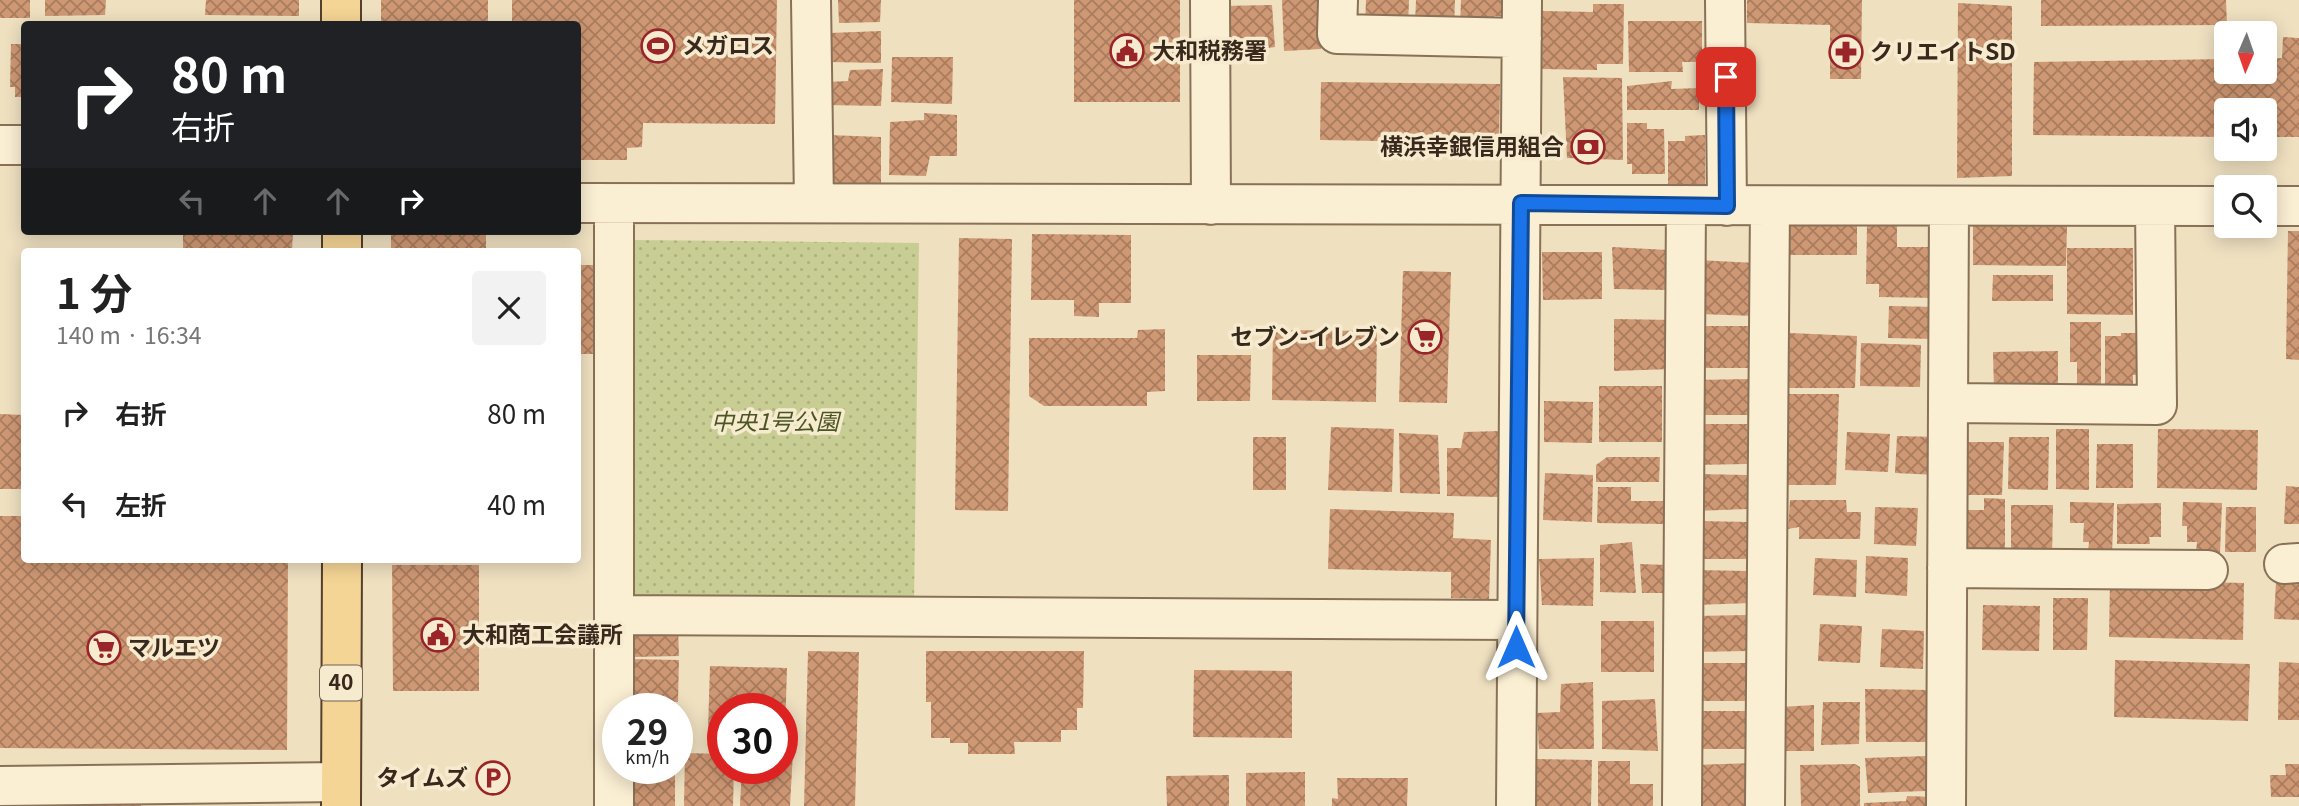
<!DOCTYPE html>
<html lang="ja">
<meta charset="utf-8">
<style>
body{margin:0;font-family:Georgia,"Noto Sans JP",serif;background:#f2f2f2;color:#222;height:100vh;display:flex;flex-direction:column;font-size:26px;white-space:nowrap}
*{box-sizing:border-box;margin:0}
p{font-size:23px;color:#767676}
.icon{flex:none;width:38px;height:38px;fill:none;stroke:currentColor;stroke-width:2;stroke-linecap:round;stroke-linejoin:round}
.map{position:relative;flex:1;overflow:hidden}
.drawer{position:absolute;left:21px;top:248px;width:560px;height:315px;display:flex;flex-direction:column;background:#fff;border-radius:7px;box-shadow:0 4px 18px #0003}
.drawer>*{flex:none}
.guide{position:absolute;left:21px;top:21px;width:560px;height:214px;border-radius:7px;box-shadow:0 4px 18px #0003;background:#202124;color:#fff;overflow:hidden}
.needle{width:46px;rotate:182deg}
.fabs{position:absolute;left:2214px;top:21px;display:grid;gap:14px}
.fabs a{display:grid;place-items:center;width:63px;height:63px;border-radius:7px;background:#fff;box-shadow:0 4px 18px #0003;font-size:35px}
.speed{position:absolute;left:602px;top:693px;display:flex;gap:14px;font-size:35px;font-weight:700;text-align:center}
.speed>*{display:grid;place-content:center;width:91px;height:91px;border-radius:50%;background:#fff;box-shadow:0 4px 18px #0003;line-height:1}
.speed small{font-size:18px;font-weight:400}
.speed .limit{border:10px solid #d22;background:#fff;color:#111}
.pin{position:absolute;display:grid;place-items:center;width:60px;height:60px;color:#fff;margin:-30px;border-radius:14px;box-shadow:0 4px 10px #0006}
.me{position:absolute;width:77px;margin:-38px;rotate:0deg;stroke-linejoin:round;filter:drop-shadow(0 0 5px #0008)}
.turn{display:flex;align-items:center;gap:24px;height:147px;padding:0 35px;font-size:32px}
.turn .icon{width:91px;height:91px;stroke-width:2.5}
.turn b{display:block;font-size:49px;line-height:60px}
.lanes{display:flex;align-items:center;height:66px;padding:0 35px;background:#0003;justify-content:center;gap:35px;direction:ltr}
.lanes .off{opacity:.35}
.round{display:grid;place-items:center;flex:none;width:74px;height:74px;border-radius:7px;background:#f2f2f2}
.overview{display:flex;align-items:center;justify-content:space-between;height:119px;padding:0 35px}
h1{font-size:42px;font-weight:700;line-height:52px}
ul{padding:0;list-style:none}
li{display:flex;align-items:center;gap:21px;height:91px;padding:0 35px}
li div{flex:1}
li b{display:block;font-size:26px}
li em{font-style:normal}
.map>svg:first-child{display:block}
.park{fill:url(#park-dots)}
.building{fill:url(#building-cross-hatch)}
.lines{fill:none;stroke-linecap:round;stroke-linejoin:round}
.minor-casing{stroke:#897157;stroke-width:42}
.major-casing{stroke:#563f2c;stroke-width:42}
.minor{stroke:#faeed3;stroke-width:38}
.major{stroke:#f5d595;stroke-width:38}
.route-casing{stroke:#114b97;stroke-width:18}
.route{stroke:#1a73e8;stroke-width:12}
.labels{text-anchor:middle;stroke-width:7;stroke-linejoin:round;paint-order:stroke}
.shield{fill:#f7ebcf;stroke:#716352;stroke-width:2}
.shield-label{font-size:21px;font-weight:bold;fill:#38291c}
.poi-label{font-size:23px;font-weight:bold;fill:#38291c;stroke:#f7ebcf;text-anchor:start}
.park-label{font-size:23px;font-style:italic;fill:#495522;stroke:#f7ebcf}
</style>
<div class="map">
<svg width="2299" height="806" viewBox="0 0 2299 806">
<defs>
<pattern id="park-dots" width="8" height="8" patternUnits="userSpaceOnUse" patternTransform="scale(1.75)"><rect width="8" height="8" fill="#c8ce93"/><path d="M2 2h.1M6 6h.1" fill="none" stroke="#adb17e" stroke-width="1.8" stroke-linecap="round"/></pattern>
<pattern id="building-cross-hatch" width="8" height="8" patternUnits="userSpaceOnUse" patternTransform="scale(1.75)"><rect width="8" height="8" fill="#cf9874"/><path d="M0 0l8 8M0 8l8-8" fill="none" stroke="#a97c5e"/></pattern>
</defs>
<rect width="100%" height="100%" fill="#efe0c0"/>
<!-- park -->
<path class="park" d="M635 240 919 243 914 604 631 600Z"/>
<!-- building -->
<path class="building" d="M0 0H30V18H0Z
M45 0H106L105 15 45 16Z
M206 0H299V16L205 15Z
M381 0H488V24H381Z
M512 0H777L775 124 643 123 642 147 627 148V160H578V24H512Z
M838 0H881L880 22 839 23Z
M1074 0H1180V102H1074Z
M1282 0H1320L1321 49 1284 51Z
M1366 0H1409L1408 26H1365Z
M1416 0H1455L1454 26 1415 24Z
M1461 0H1507L1506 16H1494V28L1460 27Z
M1747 0H1862L1861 79H1830V25L1747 23Z
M2041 0H2226L2227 25 2041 26Z
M1958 3 2012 6V176L1957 178Z
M1593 4H1624L1623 64H1597V70L1541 69V11L1593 12Z
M1272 5 1275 47 1226 54 1222 6Z
M1628 21H1702V62H1682L1683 72H1629Z
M881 31V63L829 62 830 33Z
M2283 37 2299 38V137H2264V110H2226V137L2033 135 2034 62 2226 59V72H2264V59L2282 58Z
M11 44H24V97H15V87H10Z
M892 57H953L952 104 891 102Z
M883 69 881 106 825 105 827 82 848 81 850 70Z
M1563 77 1622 78 1623 160 1567 158Z
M1672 81 1671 89 1699 88V110H1627V86Z
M1321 82 1500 84 1499 143 1320 140Z
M924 113 957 115V156H930L926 176 889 175 890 122 924 120Z
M1627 123H1647V129H1664L1665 174H1632V164H1627Z
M828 135 881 137V187L827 186Z
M1705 135V185H1668V141H1685V136Z
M1857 223V255H1788V224Z
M1867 225 1897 226V247H1936V298L1879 297V284H1866Z
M1973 226H2067L2066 266 1973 265Z
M183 231H293L292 252H183Z
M391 231H486V252H391Z
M2288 231H2299V360L2286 359Z
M1032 234 1131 235V303H1099V317L1074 316V300H1031Z
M959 238 1012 239 1008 511 955 510Z
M1612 247 1668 250 1666 290 1614 289Z
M2067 248H2133V315L2067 314Z
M1542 252H1602V299L1543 300Z
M1697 260 1756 263 1755 316 1699 314Z
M578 265H594V354H578Z
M1403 271 1451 272 1447 403 1399 402Z
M1993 275H2053V301H1992Z
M1889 306 1937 307 1936 339 1888 338Z
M1614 319 1673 320 1672 369 1614 371Z
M2070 322H2101V387H2077V362H2070Z
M1694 326H1754L1752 368H1698Z
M1165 329V391L1147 392V406H1044L1029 396V338H1137L1138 330Z
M1273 330 1377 331 1376 402 1272 400Z
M1790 333 1857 336 1855 388H1788Z
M2121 333H2143V375H2133V385H2105V336H2121Z
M1861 343 1921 345 1920 387 1860 386Z
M2058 351V388L1994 390 1993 352Z
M1197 355H1251L1250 401H1197Z
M1750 379V415H1696L1695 380Z
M1599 386H1662V442H1599Z
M1787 394H1839L1836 485H1788Z
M1544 401 1593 402 1592 443 1544 442Z
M0 414 24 415V489H0Z
M1695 424H1747V464L1695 465Z
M1331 427 1394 429 1392 492 1328 490Z
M2056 429H2089V490L2056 489Z
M2158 429 2258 430 2257 490 2157 488Z
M1501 431 1499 497 1447 496V448H1461L1464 432Z
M1847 432 1890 434 1888 472 1845 470Z
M1399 433 1438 435 1440 494 1400 493Z
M1897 436 1939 437 1937 475 1895 473Z
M1253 437H1286V490H1253Z
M2009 437H2049L2048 490 2008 489Z
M1966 442H2004L2002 495H1965Z
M2097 444H2133V488H2096Z
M1607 457H1660L1659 482H1596V465Z
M1545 473 1593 475 1592 522 1543 520Z
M1696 474 1748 475V509L1695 511Z
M2286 486 2299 487V524H2284Z
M1598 487H1631V501H1663V524L1597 523Z
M1984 498 2005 499V553H1966L1965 510H1984Z
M1790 500H1846L1847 512H1861L1860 539H1799V527L1788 529Z
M2070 502 2114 503 2112 553H2088L2089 542H2083L2084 523H2070Z
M2183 502 2222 503 2220 554 2196 553 2197 542H2187V526H2182Z
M2161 503V537H2149L2150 544H2117V504Z
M2011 505H2053L2052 558H2011Z
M1875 507 1918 508 1916 546 1874 544Z
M2226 507H2256V552H2225Z
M1330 509 1454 513 1453 538 1491 540 1489 599 1451 598V572L1328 569Z
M0 516H24V560H288L287 750 0 748Z
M1699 521 1748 522 1749 559H1697Z
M1632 542 1636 593 1600 592V545Z
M1866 556 1908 558 1907 596 1865 593Z
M1594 558 1593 606 1542 605 1539 559Z
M1815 558 1857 560 1856 597 1813 595Z
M1640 564 1667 565 1669 593H1642Z
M392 565H479V691H393Z
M1696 570 1748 571 1751 603 1695 605Z
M2110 580 2244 583 2243 640 2109 637Z
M2276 581 2299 582V620L2274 619Z
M2053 598H2088L2087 650H2053Z
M1983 605 2040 606 2039 651 1982 650Z
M1746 615 1747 651 1695 652 1696 616Z
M1601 621H1654V672H1601Z
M1820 624 1862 626 1860 663 1818 661Z
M678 628 679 656 633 657 632 629Z
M1882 629 1924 631 1923 669 1880 667Z
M808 651 859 652 855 806H804Z
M926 651H1084L1083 708H1077V730H1061V742H1014L1015 754H968V743H950V738H931V702H926Z
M629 659 679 660 678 702 629 701Z
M2115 660 2250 664 2248 721 2114 717Z
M2279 662 2299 663V720H2278Z
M1694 663H1748V701H1694Z
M710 666 787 668 785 732H782V709H723V730H708Z
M1194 670 1292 671V738L1193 737Z
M1593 682 1594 749H1539L1537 713 1560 712 1561 684Z
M1865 689 1930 690 1929 742H1866Z
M1655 699 1658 751 1602 749V701Z
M1823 702H1860L1859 744 1821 745Z
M1814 705V751H1785V740L1780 741V707Z
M1700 711H1745L1746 749H1696Z
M782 751 793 752 790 806H740L742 768H782Z
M685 753 723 754V768H734L733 806H684Z
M1927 756 1926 791 1868 793 1865 758Z
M1535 759 1592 760 1591 806H1534Z
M1598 761H1630V784H1653V806H1598Z
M1753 763V806H1695L1693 765Z
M1855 764 1860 767V806H1801L1800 765Z
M2285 764H2299V797H2271L2270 775H2286Z
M630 768H675V806H630Z
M1305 772V806H1246V773Z
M1229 775V806H1167L1166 776Z
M1337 778H1408L1407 806H1332V798L1338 799Z
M141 792V806H90V793Z
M1907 796 1933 797 1934 806H1864V803L1906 801Z"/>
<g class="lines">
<defs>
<path id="minor" d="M811 0 814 202
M1210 0 1211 205
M1338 0 1337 34 1522 38
M1725 0 1727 206
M0 145H24
M578 203 2226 206
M2264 206H2299
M1948 403 2157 405 2155 206
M2284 564 2299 563
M1947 568 2208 570
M614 615 1515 620
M0 786 341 782
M614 806V204
M1516 806 1522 0
M1682 806 1686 205
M1765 806 1770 207
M1946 806 1949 207"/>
<path id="major" d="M341 0V24
M342 231V252
M341 806 342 560"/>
</defs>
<!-- minor casing -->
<use href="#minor" class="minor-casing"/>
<!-- major casing -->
<use href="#major" class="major-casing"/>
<!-- minor -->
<use href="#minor" class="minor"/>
<!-- major -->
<use href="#major" class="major"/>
</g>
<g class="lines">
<defs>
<path id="route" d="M1516 647 1521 203 1727 206 1726 77"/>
</defs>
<!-- route casing -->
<use href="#route" class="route-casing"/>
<!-- route -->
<use href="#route" class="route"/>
</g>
<!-- icons -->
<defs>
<symbol id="stadium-ring" viewBox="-11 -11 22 22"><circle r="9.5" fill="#f7ebcf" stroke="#9a2528" stroke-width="1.5"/><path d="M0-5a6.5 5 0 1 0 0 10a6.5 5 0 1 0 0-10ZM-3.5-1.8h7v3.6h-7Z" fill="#9a2528"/></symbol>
<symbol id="civic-ring" viewBox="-11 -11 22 22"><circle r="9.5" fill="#f7ebcf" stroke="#9a2528" stroke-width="1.5"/><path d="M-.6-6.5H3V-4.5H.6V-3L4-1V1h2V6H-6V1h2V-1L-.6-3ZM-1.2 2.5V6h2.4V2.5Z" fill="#9a2528"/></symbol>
<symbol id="pharmacy-ring" viewBox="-11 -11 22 22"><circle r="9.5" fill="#f7ebcf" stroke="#9a2528" stroke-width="1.5"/><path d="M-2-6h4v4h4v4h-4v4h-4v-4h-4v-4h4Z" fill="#9a2528"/></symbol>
<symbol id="bank-ring" viewBox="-11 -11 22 22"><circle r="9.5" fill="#f7ebcf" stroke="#9a2528" stroke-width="1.5"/><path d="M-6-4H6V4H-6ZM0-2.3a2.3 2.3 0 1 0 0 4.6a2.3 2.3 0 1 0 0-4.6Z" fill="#9a2528"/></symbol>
<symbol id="supermarket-ring" viewBox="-11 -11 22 22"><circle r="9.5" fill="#f7ebcf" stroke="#9a2528" stroke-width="1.5"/><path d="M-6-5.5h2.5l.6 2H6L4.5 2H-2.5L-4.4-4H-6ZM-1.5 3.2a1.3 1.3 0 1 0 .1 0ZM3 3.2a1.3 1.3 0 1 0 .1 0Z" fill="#9a2528"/></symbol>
<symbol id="parking-ring" viewBox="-11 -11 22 22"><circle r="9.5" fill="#f7ebcf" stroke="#9a2528" stroke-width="1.5"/><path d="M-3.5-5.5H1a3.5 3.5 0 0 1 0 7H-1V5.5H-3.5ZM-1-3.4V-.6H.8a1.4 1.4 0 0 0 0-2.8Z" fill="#9a2528"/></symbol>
</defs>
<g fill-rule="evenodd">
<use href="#stadium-ring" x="639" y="27" width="38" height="38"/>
<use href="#civic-ring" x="1108" y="32" width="38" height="38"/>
<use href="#pharmacy-ring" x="1827" y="33" width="38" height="38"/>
<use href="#bank-ring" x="1569" y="128" width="38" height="38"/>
<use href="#supermarket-ring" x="1406" y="318" width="38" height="38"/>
<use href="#civic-ring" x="419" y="616" width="38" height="38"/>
<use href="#supermarket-ring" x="85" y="629" width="38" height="38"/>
<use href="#parking-ring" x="474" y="759" width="38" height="38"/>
</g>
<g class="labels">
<!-- shield labels -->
<rect class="shield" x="320" y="665.5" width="42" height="35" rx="5"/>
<g class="shield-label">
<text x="341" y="690">40</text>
</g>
<!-- poi labels -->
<g class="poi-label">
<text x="682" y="54">メガロス</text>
<text x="1152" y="59">大和税務署</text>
<text x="1870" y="60">クリエイトSD</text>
<text x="1564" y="155" text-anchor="end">横浜幸銀信用組合</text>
<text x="1400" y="345" text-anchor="end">セブン-イレブン</text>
<text x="462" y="643">大和商工会議所</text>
<text x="128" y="656">マルエツ</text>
<text x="468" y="786" text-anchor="end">タイムズ</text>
</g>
<!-- park labels -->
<g class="park-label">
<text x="775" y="430">中央1号公園</text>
</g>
</g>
</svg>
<div class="fabs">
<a><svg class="needle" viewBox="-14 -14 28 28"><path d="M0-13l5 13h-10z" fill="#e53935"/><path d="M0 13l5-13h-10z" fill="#767676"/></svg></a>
<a><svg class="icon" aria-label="sound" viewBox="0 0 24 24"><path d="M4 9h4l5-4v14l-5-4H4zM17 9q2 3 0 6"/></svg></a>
<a><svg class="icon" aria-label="search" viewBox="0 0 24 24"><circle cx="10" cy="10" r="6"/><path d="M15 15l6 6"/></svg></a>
</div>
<div class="speed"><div>29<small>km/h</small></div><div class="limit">30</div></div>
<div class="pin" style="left:1726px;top:77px;background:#d93025"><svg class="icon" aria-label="arrive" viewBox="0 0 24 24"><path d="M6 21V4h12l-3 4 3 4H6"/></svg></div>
<svg class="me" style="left:1516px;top:647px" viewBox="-20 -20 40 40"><path d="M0-17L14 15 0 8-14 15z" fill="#1a73e8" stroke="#fff" stroke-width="4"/></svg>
<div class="guide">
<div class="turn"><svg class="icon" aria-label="right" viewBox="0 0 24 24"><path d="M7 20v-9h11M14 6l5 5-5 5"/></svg><div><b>80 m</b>右折</div></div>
<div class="lanes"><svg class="icon off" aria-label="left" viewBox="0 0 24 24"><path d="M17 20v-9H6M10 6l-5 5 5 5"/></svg><svg class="icon off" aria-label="ahead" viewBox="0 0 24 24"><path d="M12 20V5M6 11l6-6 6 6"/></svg><svg class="icon off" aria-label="ahead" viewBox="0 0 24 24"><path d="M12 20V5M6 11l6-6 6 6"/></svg><svg class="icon" aria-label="right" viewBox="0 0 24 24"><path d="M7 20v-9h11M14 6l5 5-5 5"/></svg></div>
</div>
<section class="drawer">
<div class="overview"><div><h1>1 分</h1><p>140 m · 16:34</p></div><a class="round"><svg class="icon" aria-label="close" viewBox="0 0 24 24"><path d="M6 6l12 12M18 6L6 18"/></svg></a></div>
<ul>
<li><svg class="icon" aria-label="right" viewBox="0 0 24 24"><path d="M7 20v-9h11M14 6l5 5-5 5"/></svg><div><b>右折</b></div><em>80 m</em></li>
<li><svg class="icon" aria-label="left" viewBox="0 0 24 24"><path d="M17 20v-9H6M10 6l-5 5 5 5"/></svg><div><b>左折</b></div><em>40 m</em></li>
</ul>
</section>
</div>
